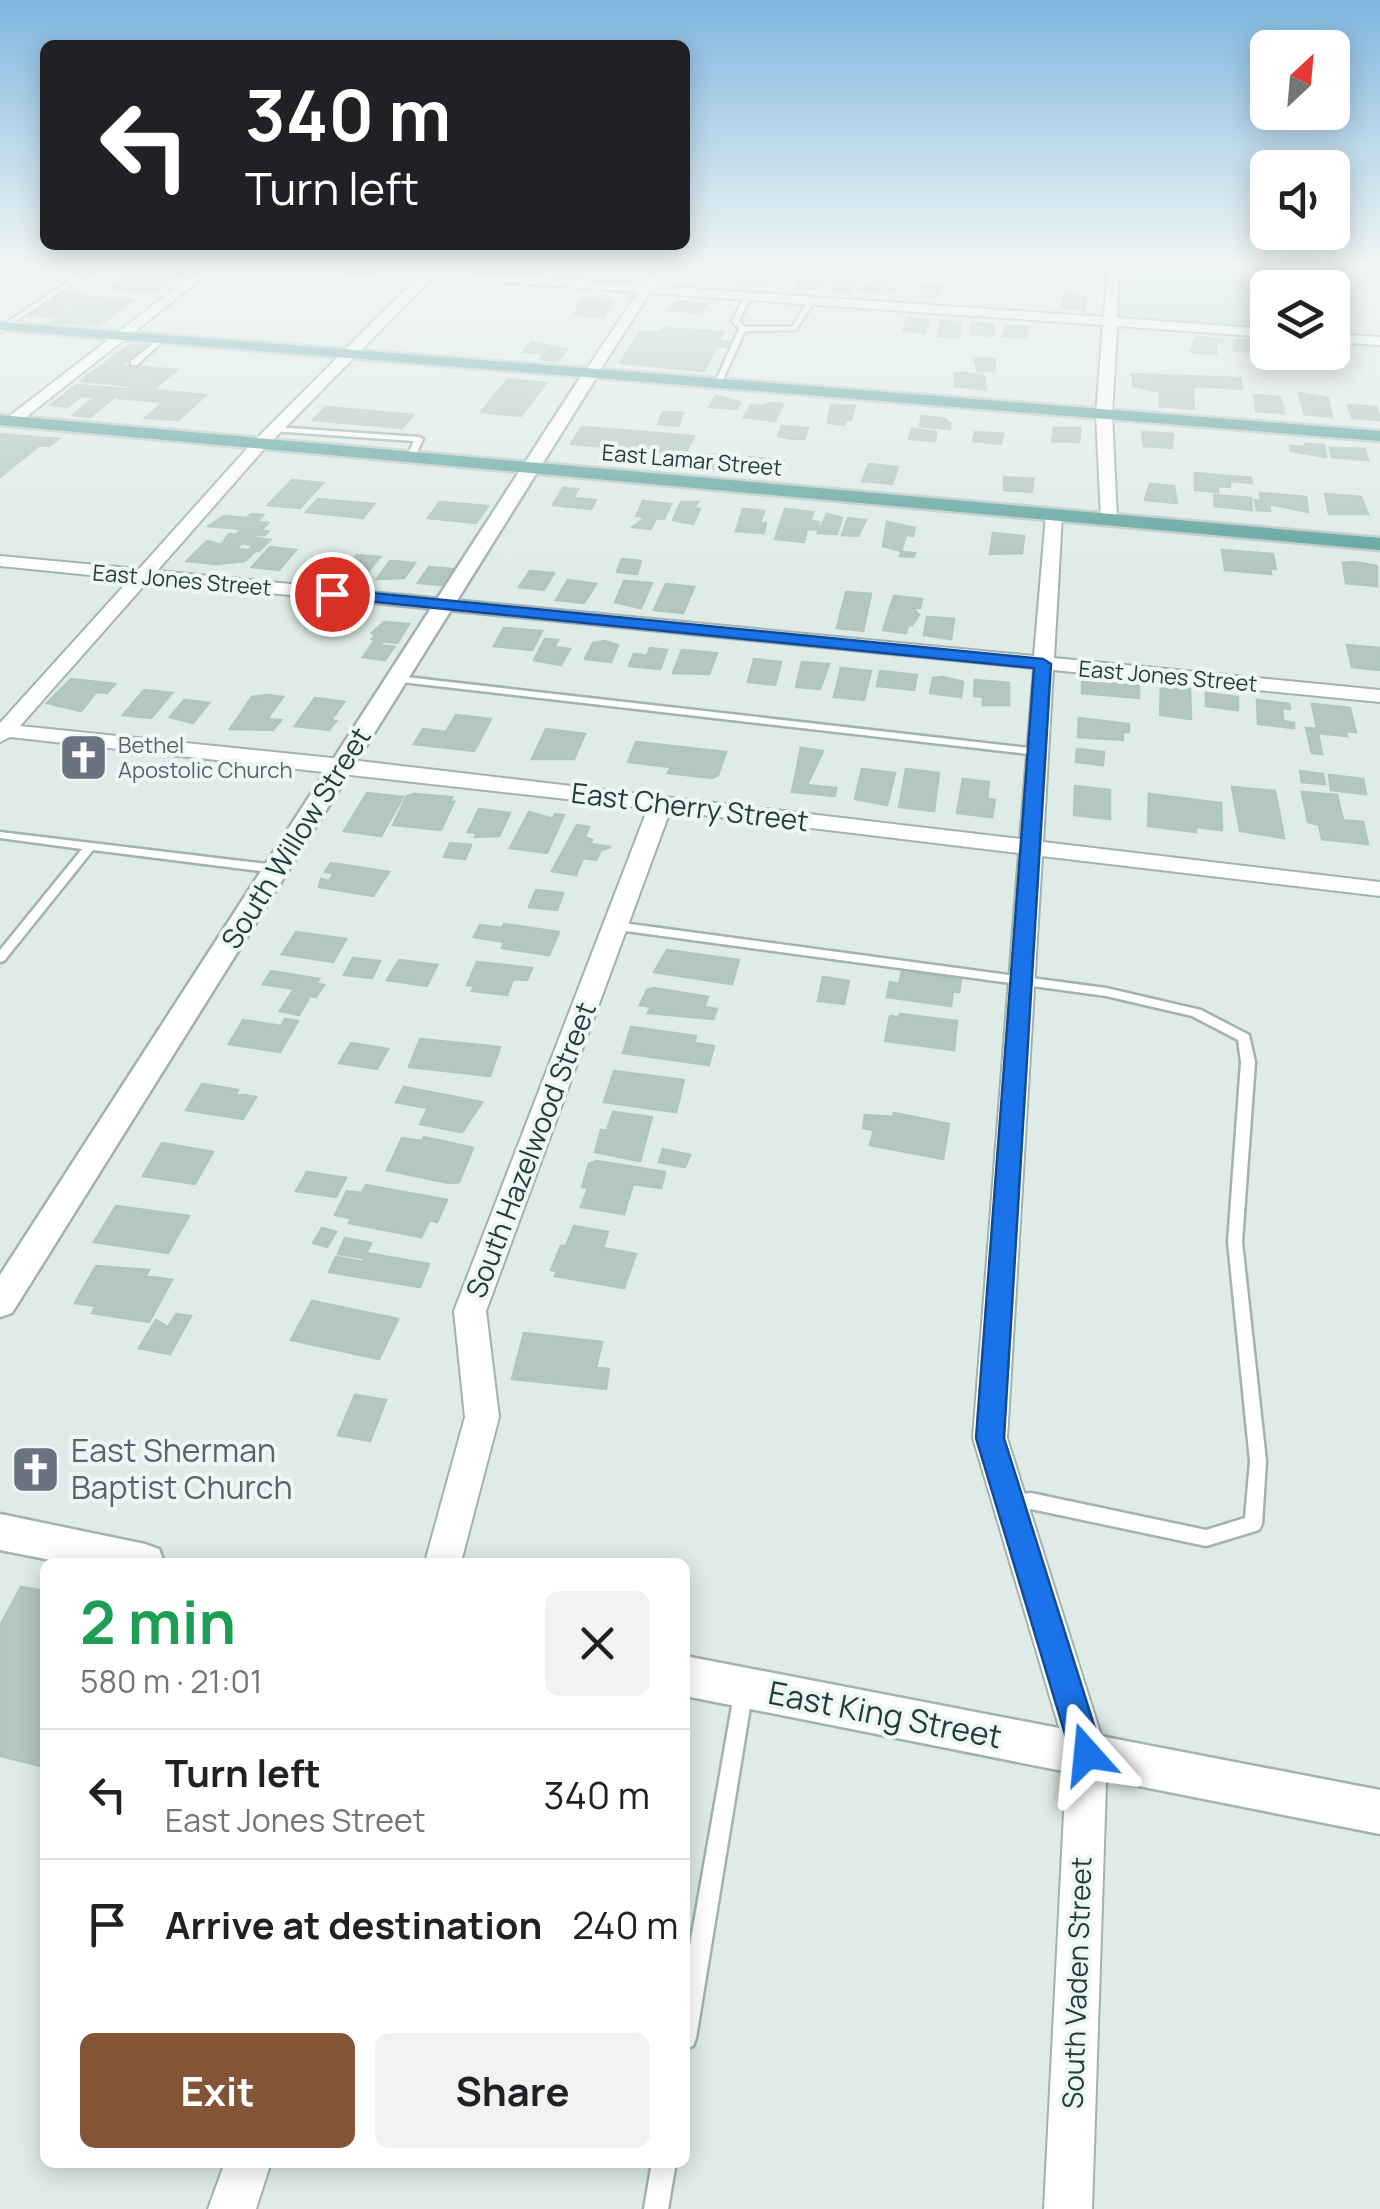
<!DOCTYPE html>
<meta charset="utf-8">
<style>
body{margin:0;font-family:Manrope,sans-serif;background:#f2f2f2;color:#202124;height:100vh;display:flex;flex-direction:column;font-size:38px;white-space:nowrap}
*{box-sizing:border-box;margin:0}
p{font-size:32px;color:#757577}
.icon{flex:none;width:55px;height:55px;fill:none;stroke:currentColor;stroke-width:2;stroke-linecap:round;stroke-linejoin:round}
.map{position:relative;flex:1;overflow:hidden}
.drawer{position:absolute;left:40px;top:1558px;width:650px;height:610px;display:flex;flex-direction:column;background:#fff;border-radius:15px;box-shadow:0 5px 25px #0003}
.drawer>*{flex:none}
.top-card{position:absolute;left:40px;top:40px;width:650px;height:210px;border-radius:15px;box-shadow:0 5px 25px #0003;background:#202124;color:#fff;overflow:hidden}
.needle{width:65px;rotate:26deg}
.controls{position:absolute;left:1250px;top:30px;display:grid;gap:20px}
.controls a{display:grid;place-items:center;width:100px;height:100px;border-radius:15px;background:#fff;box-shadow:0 5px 25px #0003;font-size:50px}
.pin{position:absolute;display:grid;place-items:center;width:85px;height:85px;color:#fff;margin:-42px;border:5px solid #fff;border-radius:50%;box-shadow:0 2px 10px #0007}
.me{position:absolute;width:110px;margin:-55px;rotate:342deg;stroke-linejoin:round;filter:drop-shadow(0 0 8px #0008)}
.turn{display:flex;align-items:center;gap:35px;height:210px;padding:0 40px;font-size:45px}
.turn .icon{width:130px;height:130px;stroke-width:2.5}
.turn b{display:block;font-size:70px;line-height:85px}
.round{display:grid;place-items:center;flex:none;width:105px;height:105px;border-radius:15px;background:#f2f2f2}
.headline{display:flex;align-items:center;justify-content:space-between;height:170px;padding:0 40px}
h1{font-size:60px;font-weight:700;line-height:75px;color:#1e9e55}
.cta{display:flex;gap:20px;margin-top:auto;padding:20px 40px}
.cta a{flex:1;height:115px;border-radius:15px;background:#835536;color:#fff;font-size:40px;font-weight:700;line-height:115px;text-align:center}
.cta a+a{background:#f2f2f2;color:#202124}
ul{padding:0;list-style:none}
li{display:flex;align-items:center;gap:30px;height:130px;padding:0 40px;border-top:2px solid #e0e0e0}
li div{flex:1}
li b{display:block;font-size:38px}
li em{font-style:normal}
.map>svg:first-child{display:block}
.green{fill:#b5dec7}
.building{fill:#b3c6c1;stroke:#b0c5c0;stroke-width:2.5}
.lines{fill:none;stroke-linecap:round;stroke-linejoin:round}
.service-casing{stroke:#a1b3af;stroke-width:5}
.minor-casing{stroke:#a1b3af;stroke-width:4}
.tertiary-casing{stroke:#a1b3af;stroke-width:5}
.primary-casing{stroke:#c0c8c8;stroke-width:5}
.service{fill:#fff;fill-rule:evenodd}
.minor{fill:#fff;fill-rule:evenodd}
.tertiary{fill:#fff;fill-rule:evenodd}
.primary{fill:#5fa49e;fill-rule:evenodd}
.route{fill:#1a73e8;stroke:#114b97;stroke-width:2.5}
.labels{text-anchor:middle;stroke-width:8;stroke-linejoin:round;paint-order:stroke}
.far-street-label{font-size:22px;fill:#1e3c39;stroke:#eff7f4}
.far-worship-label{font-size:22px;fill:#5b616d;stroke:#eff7f4;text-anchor:start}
.street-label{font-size:28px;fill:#1e3c39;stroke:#eff7f4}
.near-worship-label{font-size:32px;fill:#5b616d;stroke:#eff7f4;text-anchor:start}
.near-street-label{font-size:32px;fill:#1e3c39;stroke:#eff7f4}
</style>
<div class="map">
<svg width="1380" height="2209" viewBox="0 0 1380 2209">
<rect width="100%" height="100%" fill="#deebe7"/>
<!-- green -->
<path class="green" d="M1121 265H1328L1342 336 1333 335 1332 288H1268L1267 330 1118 319Z"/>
<!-- building -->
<path class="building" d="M142 265H192L155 292 109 289Z
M742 276 767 277 765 280 773 281 760 287 736 286Z
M801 276 825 278 821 288H795Z
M835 278 854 279 850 292 830 290Z
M873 282 890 283 888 287 896 288 887 293 858 290Z
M923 285 942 286 940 296H920Z
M62 293 85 295 53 317 29 315Z
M1063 294 1086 297 1085 310 1062 308Z
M87 297 134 300 99 325 52 322Z
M582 299 612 300 611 305 609 308 577 306Z
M677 301 706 304 700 313 670 310Z
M578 308 608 310 604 317 574 315Z
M908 318 929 320 925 333 903 331Z
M941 320 962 323 958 338 937 336Z
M972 323 994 324 992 336 970 334Z
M1007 325 1029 327 1025 338 1002 336Z
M664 328 723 332 719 341 733 342 731 347 717 346 704 371 620 363 640 331 661 332Z
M1195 337 1223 339V343L1216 342V354L1191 352Z
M1234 340 1255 341 1256 352 1234 350Z
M532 342 555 348 567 349 557 361 540 359 545 353 523 352Z
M129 345 146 346 122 365 177 370 155 388 81 381Z
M974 358 995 359 994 371H978Z
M961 372 984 376 986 390 955 386V373Z
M1132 374 1240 378 1242 389 1193 386 1194 409 1160 406V392L1133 386Z
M508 379 546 383 521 416 481 412Z
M77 385 124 389 90 417 73 415 95 397 81 396 67 407 51 405Z
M130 388 206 395 178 420 145 418 164 402 118 398Z
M1299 393 1328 398 1332 417 1305 414Z
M1254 395 1280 397 1284 413 1256 411Z
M716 396 740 402 737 409 710 407Z
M769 403 783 404 775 421 744 417 751 405 763 406Z
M831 405 855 406 851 420 846 419 844 425 828 423Z
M1348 405 1376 407 1380 420 1352 418Z
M326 407 413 415 402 428 313 420Z
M663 412 683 413 678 426 658 424Z
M922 416 945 419 950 423V429L920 426Z
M782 426 808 428 804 439H794L778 436Z
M582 427 694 436 685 454 571 444Z
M1054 428H1080L1079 442 1052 441Z
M912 429 936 432 935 441 909 439Z
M975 432 1003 434 1001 444 973 441Z
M1142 432 1173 434 1172 448 1144 446Z
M0 434 58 439 49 446 29 445 25 447 36 448 0 477Z
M1305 444 1324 445 1326 457 1291 451 1290 446 1305 447Z
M1330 448 1365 449 1368 460 1332 457Z
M702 454 730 456 724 470 697 467Z
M749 457 784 461 781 470 771 469 769 474 744 468Z
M869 464 898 467 892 484 862 481Z
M1195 473 1251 478 1252 483 1230 481V487L1218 486V492L1195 490Z
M1004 477 1033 479 1032 492 1004 490Z
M292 480 323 483 300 508 268 505Z
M1150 484 1174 486 1177 503 1145 500Z
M563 488 578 489 573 498 596 500 591 509 553 505Z
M1260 493 1306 497 1308 512 1269 504 1270 511 1257 510 1255 500 1261 501Z
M1325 494 1361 497 1368 514H1329Z
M1214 495 1251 498 1252 510 1215 506Z
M318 499 374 504 363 518 306 512Z
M643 501 671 504 664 519 656 518 651 529 633 527 646 517 636 516Z
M440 502 488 506 476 523 428 518Z
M681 502H698L694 508 700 509 693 524 673 520Z
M743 509 764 511 760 523H766L764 533 736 531Z
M785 509 813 512 810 521 819 522 817 530 807 529 804 542 775 539Z
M251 514 263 515 256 522 268 523 261 530 268 531 265 535H236L241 529 209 526 224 516 247 518Z
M827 514 842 518 837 534 818 533Z
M848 518 866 520 858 536 842 535Z
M887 522 915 528 913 536 906 535 901 552 915 553 913 557 900 556 902 551 883 546Z
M993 533 1024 536 1022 553 990 554Z
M229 534 270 540 259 551 249 550 254 545 242 543 236 549 255 551 245 561 216 564 187 561 207 541 221 545Z
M270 547 296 550 279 570 252 567Z
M1222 550 1273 554 1276 569 1270 568 1271 574 1225 570Z
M357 555 380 557 363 578 339 575Z
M622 559 641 561 637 574 617 572Z
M390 561H393L415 563 404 578 377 579Z
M1355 562 1377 566V586L1346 583 1343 563Z
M429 567 453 569 442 585 418 583Z
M530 571 554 573 544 590 519 587Z
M568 580 596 584 584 603 556 600Z
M624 581 652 583 641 608 615 602Z
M666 584 694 587 683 613 654 610Z
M846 592 871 594 863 631 837 628Z
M894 596 922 599 920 608 912 607 919 615 912 625H908L906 633 883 630Z
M927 617 954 619 951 639 924 635Z
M384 622 409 624 397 643 383 641 380 645 394 647 385 660 363 657 375 640 372 639 376 634 372 633Z
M504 628 542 631 532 650 494 646Z
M545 639 558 640 554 647 570 649 561 665 534 660Z
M604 641 618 645 611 662 585 659 593 643Z
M1347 645 1380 648V670L1352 667Z
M650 648 667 650 660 669 629 666 634 654 647 656Z
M682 650 717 653 709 674 673 673Z
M754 659 781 662 775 685 748 682Z
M802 662 829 664 820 689 796 687Z
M841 668 871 671 864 700 834 697Z
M880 671 917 675 914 690 877 686Z
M943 677 963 682 961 697 930 693 933 678Z
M71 679 115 684 107 693 96 692 81 711 47 703Z
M975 680 1009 683V705H983V697L974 696Z
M1082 680 1139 686V698L1082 693Z
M1161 688 1190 689 1191 719 1160 715Z
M144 690 172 693 151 718 123 715Z
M1206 693 1238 697V710L1206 706Z
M267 695 283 697 267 719 281 720 273 730 230 729 252 697Z
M315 698 344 702 331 720 336 721 329 730 295 726Z
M184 700 209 703 193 723 170 717Z
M1257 700 1289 704 1290 709 1282 708 1283 721 1294 723V728L1258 724Z
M1312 704 1350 708 1356 732 1345 731 1347 736 1318 733Z
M456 715 491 719 474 751 414 744 423 729 446 732Z
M1079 718 1129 724V732H1123V740L1078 737Z
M1306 728 1317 729 1322 754 1312 753Z
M546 729 585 734 574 759H532Z
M636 742 726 752 718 775 712 778 668 773 671 767 628 762Z
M801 748 823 751 807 785 836 788 835 796 792 792Z
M1077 749 1104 752 1103 765 1076 762Z
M862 769 895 773 887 805 855 799Z
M906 769 939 773 934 811 899 807Z
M1300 771 1323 774 1325 784 1302 782Z
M1329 775 1363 779 1366 794 1331 790Z
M963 779 989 782 987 799 995 800 992 817 957 813Z
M1075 786 1110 790V819L1074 815Z
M1232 787 1275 791 1284 838 1240 831Z
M1302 792 1337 795 1343 820 1363 822 1368 844 1322 839 1319 825 1308 822Z
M367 793 403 797 381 836 344 831Z
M414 794 452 797 449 803 454 802 441 830 393 825 407 796Z
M1149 794 1221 803 1222 830 1196 827V832L1148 826Z
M479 809 510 813 499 836 475 837 477 833 468 832Z
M529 812 553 819 555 814 564 815 547 853 510 848Z
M577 825 589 827 585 837 592 840 590 844 611 847 601 850 596 860 583 858 576 875 552 871Z
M450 843 471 845 465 859 444 857Z
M331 863 389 872 373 896 319 887 321 879 329 881 334 873 325 872Z
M536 890 563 893 557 910 529 907Z
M504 924 559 932 549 955 502 948 505 942 474 937 480 925 502 928Z
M296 932 346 939 333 962 282 954Z
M667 950 739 960 732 984 654 972Z
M353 958 380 961 372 978 344 975Z
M399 960 437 965 427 986 387 980Z
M477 962 532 968 527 980 513 979 507 995 472 991 474 986 467 985Z
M271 971 319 979 316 983 324 985 316 997 310 996 299 1015 280 1011 294 989 263 984Z
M902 971 961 980 959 992 953 991 951 1006 887 997 890 982 899 984Z
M823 977 849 981 844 1004 818 1001Z
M654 988 708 997 704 1007 717 1009 713 1019 648 1013 651 1007 640 1005 647 990Z
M900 1014 957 1021 954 1050 885 1041 890 1016 900 1017Z
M285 1019 298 1021 280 1052 229 1044 243 1020 281 1026Z
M631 1027 696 1036 694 1043 714 1046 709 1065 623 1053Z
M420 1039 500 1047 490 1076 409 1067Z
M351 1043 388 1049 377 1069 339 1063Z
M614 1071 684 1080 676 1112 604 1102Z
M202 1084 238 1090 236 1094 256 1097 243 1119 186 1110Z
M404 1087 482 1102 462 1132 420 1124 428 1108 396 1102Z
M613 1112 652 1117 640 1161 595 1152 601 1130 607 1131Z
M894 1113 949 1124 943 1159 870 1145 874 1130 863 1128 865 1115 894 1117Z
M424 1137 473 1148 459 1182 449 1183 387 1170 402 1138 422 1141Z
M162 1143 213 1152 195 1184 143 1176Z
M663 1149 690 1155 685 1167 659 1162Z
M597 1161 665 1172 661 1188 633 1184 624 1214 581 1207 588 1188 582 1187 589 1164Z
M307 1172 346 1178 336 1197 296 1191Z
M366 1185 447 1200 437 1222 430 1220 421 1237 349 1223 351 1218 335 1215 347 1191 362 1193Z
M116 1206 189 1216 168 1253 94 1242Z
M574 1226 608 1232 603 1248 636 1254 624 1288 555 1276 557 1271 551 1270 561 1246H566Z
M322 1228 336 1232 327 1247 313 1243Z
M345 1238 371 1243 366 1253 429 1264 420 1287 329 1272 336 1257 363 1262 364 1258 338 1254Z
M96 1266 149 1270 146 1276 172 1280 149 1322 92 1313 96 1306 75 1303Z
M312 1301 398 1319 379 1359 291 1340Z
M176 1314 191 1316 170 1354 139 1348 156 1320 168 1327Z
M524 1333 602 1342 596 1368 609 1369 606 1389 512 1379Z
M355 1395 386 1400 370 1441 338 1435Z
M21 1587 45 1591V1757L41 1766 0 1756V1626Z"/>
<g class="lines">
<defs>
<path id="service" d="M93 265H100L0 332V327Z
M748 294 751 296 739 321 745 327H792L810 299 815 300 796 330 745 331 721 383 714 385 739 329 732 321 745 296Z
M159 339 164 340 137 365H131V361Z
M275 427 419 437 423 439 414 459 410 461 406 459 414 441 272 431V427Z
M397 676 1037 749 1042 752 1037 755 393 681V677Z
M0 832 275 865 281 869 275 873 93 850 4 961 0 962V950L82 849 0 838Z
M615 922 1106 988 1201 1010 1249 1035 1255 1062 1242 1242 1266 1461 1262 1524 1259 1530 1206 1546 1031 1509 1009 1510 1003 1508 1000 1502 1003 1496 1031 1493 1206 1530 1245 1518 1250 1461 1228 1242 1241 1062 1238 1040 1192 1016 1106 996 611 929 609 926Z
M744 1680 751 1682 753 1689 696 2038 693 2046 685 2049V1974L735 1689 737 1682Z
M652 2162H676L668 2209H644Z"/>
<path id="minor" d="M205 265H219L17 424H7V418Z
M305 265 426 269 431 265H444L440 270 643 285 656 265H668L655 286 1104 317 1108 265H1120L1117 318 1268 329V337L1117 326 1112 414 1117 518 1109 523 1101 518 1096 414 1103 325 650 293 596 376 591 377 584 373 638 292 433 277 264 449 157 571 1034 656 1046 515 1054 510 1062 515 1054 658 1380 690V702L1053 670 1043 842 1380 882V896L1042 856 1007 1438 1107 1754 1092 2209H1044L1067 1754 973 1438 1019 853 670 811 486 1311 499 1417 461 1562H425L465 1417 454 1311 648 808 10 737 0 742V723L130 579 0 566V556L139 569 252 443 419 276 311 269ZM148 581 1034 668 1020 839 342 759 20 726Z
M1332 334 1380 337V345L1332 342Z
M225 2162H271L256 2209H208Z"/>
<path id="tertiary" d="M591 368 599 373 12 1313 0 1317V1275L583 373Z
M0 1514 145 1544 159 1549 164 1562H61L0 1550Z
M685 1656 1380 1790V1834L685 1696Z"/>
<path id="primary" d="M0 322 1380 431V441L0 330Z
M0 415 1380 538V550L0 425Z"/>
</defs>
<!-- service casing -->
<use href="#service" class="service-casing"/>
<!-- minor casing -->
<use href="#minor" class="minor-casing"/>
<!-- tertiary casing -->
<use href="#tertiary" class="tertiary-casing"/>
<!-- primary casing -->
<use href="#primary" class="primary-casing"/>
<!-- service -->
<use href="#service" class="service"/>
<!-- minor -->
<use href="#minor" class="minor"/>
<!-- tertiary -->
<use href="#tertiary" class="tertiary"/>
<!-- primary -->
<use href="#primary" class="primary"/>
</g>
<!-- sky -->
<linearGradient id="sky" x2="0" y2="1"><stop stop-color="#7fb6e0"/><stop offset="0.46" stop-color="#f0f6f4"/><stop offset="1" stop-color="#f0f6f4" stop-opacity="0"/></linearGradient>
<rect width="1380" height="574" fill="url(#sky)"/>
<!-- route -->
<path class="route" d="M332 589 1043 659 1051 664 1004 1438 1103 1754 1099 1765 1087 1770 1076 1765 1071 1754 976 1438 1034 668 326 597V590Z"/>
<!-- icons -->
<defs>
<symbol id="church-square" viewBox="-11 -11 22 22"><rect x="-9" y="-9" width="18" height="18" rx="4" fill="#6b7280" stroke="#eff7f4"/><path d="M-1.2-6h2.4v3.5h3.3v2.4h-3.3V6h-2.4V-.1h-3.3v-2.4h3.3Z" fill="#fff"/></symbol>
</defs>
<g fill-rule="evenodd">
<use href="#church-square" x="56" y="730" width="55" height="55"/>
<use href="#church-square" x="8" y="1442" width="55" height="55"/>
</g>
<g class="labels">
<!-- far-street labels -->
<g class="far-street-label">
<text transform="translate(692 460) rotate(5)" y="8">East Lamar Street</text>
<text transform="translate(182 580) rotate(5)" y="8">East Jones Street</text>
<text transform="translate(1168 676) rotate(5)" y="8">East Jones Street</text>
</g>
<!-- far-worship labels -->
<g class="far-worship-label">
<text x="118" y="753">Bethel<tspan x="118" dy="25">Apostolic Church</tspan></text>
</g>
<!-- street labels -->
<g class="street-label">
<text transform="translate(690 807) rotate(7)" y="10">East Cherry Street</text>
<text transform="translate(296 838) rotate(-58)" y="10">South Willow Street</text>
<text transform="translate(531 1150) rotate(-69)" y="10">South Hazelwood Street</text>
<text transform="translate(1077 1983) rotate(-88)" y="10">South Vaden Street</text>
</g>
<!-- near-worship labels -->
<g class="near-worship-label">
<text x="71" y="1462">East Sherman<tspan x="71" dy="37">Baptist Church</tspan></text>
</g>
<!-- near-street labels -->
<g class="near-street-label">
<text transform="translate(885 1715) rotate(11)" y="11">East King Street</text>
</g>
</g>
</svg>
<div class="controls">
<a><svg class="needle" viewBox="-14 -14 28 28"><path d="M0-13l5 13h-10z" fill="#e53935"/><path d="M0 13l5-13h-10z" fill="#757577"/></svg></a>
<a><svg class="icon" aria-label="sound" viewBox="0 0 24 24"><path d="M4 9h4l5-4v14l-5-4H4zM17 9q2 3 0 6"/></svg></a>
<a><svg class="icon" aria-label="layers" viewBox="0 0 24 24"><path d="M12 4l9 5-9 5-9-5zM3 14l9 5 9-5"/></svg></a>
</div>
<div class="pin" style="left:332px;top:594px;background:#d93025"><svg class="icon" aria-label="arrive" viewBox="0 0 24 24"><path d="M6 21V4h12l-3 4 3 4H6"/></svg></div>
<svg class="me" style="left:1087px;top:1754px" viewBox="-20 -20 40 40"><path d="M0-17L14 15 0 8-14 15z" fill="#1a73e8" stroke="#fff" stroke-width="4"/></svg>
<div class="top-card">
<div class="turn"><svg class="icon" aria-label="left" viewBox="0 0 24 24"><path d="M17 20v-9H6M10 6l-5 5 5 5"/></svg><div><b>340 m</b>Turn left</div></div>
</div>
<section class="drawer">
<div class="headline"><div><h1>2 min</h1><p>580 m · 21:01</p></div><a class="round"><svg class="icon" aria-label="close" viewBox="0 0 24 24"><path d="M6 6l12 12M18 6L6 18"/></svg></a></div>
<ul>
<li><svg class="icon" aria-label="left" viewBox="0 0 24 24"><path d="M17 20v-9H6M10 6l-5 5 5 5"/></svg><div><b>Turn left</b><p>East Jones Street</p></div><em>340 m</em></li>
<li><svg class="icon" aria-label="arrive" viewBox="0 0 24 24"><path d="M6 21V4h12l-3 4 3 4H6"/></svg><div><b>Arrive at destination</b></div><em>240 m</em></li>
</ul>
<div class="cta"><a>Exit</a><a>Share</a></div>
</section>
</div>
